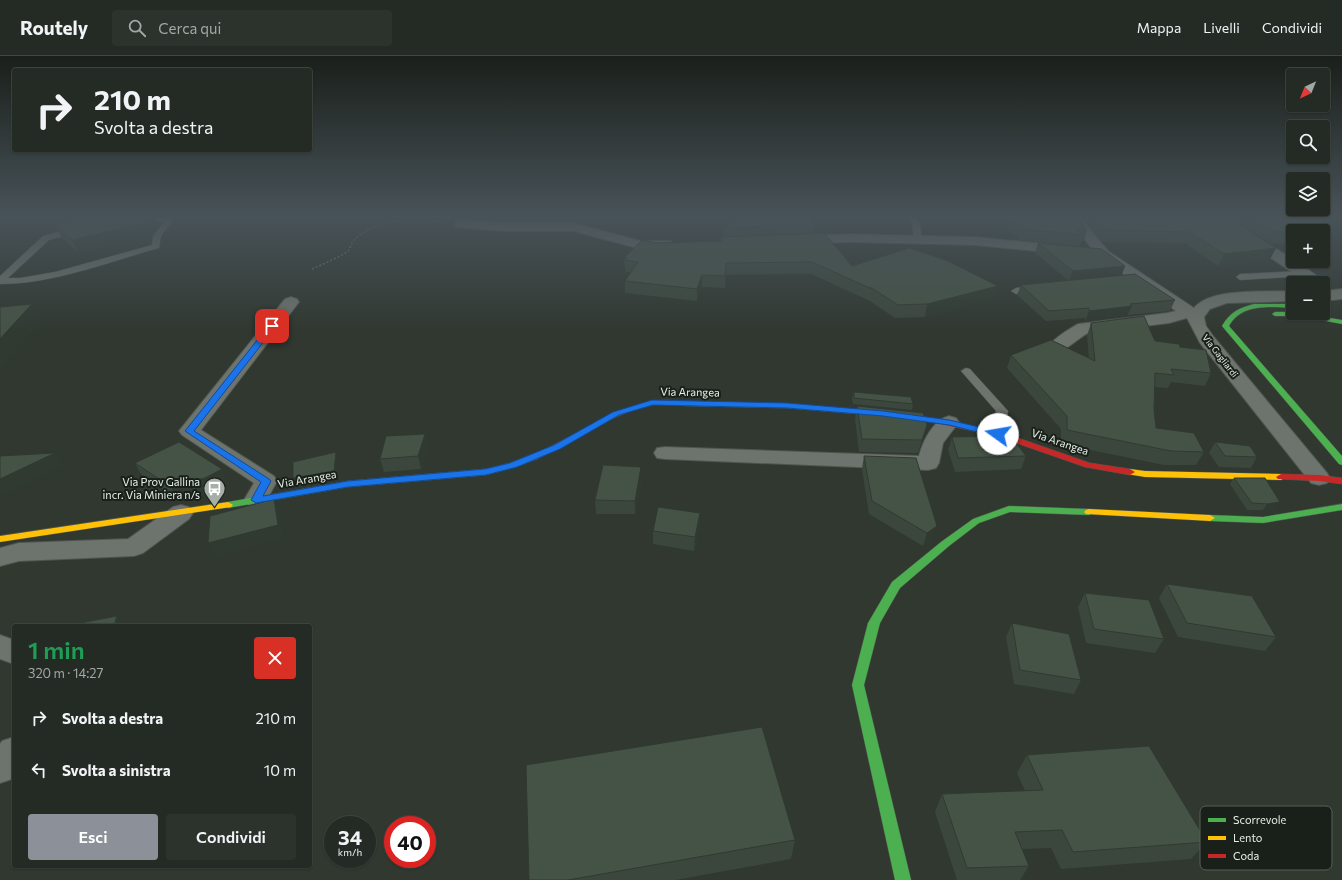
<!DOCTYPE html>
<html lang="it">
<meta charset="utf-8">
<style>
body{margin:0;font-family:Commissioner,sans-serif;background:#2c322c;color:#f1f3f6;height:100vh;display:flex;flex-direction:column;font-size:15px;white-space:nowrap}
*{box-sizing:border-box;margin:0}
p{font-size:13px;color:#a3a7a6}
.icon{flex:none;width:22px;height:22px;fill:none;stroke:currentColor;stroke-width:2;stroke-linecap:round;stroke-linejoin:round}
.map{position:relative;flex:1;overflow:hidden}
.panel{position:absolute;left:12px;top:568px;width:300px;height:244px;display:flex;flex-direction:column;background:#242a24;border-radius:4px;box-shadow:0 1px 3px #0004,0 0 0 1px #414641}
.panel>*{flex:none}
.banner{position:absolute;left:12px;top:12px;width:300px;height:84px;border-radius:4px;box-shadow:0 1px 3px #0004,0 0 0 1px #414641;background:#242a24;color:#f1f3f6;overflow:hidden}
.needle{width:26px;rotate:223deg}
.fabs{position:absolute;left:1286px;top:12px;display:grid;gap:8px}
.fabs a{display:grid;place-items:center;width:44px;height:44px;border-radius:4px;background:#242a24;box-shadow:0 1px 3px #0004,0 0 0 1px #414641;font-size:20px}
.speed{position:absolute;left:324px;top:760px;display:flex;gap:8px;font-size:20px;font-weight:700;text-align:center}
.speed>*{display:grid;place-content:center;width:52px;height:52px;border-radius:50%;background:#242a24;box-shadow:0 1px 3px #0004,0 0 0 1px #414641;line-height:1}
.speed small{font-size:10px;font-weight:400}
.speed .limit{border:6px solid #d22;background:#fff;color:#111}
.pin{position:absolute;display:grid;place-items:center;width:34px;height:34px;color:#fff;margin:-17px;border-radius:8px;box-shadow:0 2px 6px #0006}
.me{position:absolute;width:44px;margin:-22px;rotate:283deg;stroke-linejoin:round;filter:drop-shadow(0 0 3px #0008)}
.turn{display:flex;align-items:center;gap:14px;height:84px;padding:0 16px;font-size:18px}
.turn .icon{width:52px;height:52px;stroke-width:2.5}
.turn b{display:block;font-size:28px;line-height:34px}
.round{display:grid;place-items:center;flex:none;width:42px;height:42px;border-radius:4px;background:#2c322c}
.headline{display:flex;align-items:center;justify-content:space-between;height:68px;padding:0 16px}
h1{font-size:24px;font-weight:600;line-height:30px;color:#1e9e55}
.primary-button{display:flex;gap:8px;margin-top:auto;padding:8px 16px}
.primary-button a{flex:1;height:46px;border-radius:4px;background:#8c9099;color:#fff;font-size:16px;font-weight:600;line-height:46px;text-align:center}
.primary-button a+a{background:#2c322c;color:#f1f3f6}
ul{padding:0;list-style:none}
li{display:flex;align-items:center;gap:12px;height:52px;padding:0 16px}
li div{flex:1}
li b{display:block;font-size:15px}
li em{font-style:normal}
header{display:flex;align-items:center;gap:24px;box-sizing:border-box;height:56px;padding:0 20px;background:#242a24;border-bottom:1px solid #414641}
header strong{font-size:19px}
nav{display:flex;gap:22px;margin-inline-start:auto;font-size:14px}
.search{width:280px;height:36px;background:#2c322c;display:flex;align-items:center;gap:10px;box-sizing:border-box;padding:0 14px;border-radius:4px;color:#a3a7a6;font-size:15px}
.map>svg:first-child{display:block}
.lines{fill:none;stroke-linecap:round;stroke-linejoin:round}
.lane-casing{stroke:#4e554e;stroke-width:1}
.street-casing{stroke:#4e554e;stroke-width:2}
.fast-casing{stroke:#4e554e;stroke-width:1}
.slow-casing{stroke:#4e554e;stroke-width:1}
.jam-casing{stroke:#4e554e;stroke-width:1}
.path{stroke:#6c716c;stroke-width:1.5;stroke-dasharray:2 2;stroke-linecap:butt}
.lane{fill:#6d736d;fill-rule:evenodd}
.street{fill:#6d736d;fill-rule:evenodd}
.fast{fill:#4caf50;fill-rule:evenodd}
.slow{fill:#ffc107;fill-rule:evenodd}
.jam{fill:#c62828;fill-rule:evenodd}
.wall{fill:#3b473c}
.shaded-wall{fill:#303a31}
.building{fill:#455346;stroke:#303a31}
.route{fill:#1a73e8;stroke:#114b97}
.labels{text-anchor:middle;stroke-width:4;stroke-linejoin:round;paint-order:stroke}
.far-street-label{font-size:9px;fill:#e6efe6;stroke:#19201a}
.street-label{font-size:11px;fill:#e6efe6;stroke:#19201a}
.poi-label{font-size:11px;fill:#e6efe6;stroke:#19201a;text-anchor:end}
.key{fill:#19201a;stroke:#565e57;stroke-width:1}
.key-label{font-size:11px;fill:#e6efe6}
</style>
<header>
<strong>Routely</strong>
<div class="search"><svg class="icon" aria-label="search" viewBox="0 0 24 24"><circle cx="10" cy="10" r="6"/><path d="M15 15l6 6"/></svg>Cerca qui</div>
<nav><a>Mappa</a><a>Livelli</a><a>Condividi</a></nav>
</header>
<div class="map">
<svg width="1342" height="824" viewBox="0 0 1342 824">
<rect width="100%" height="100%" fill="#303830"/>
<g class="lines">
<defs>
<path id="lane" d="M134 161 172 162 173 164 161 180 159 192C108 206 53 228 0 228V220L43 180 73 172H76L80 174 79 176 49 184 8 222H20L55 216 152 189 153 180 164 166 137 163Z
M908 161H915L920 168 922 185 921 187H918L914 185 912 168Z
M1305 215 1309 218 1308 220 1240 224 1236 221 1240 218Z
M1036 230 1041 233 1039 235 1016 238 1011 235 1016 232Z
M966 312 970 313 1008 355 1004 378 1002 381H994L992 378 996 355 961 315Z"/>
<path id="street" d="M1068 161H1080L1108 195 1194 252C1210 231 1268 236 1293 235V245L1227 247 1210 253 1204 261 1206 270 1213 280 1327 417 1330 422 1327 427 1319 429 1311 427 1200 287 1187 262 1169 267 1088 277C1076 283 1065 298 1051 295L1048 291C1055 281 1068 274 1078 268L1167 257 1176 255 1098 201Z
M1210 161H1224L1293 203V205H1296L1323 224 1326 227 1323 230V227H1308Z
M461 164 502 167H573L641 185H671L673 188 671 191 641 193 573 175H502L456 171 455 168 456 165Z
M849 178 975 181 1066 190 1071 191 1073 194 1071 197 1066 198 975 189 849 186 799 188 794 187 792 184 794 181 799 180Z
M1342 233V243L1323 245V235Z
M291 241 297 243 299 246 201 374 274 420 277 425 264 449 256 452 248 449 244 444 254 427 182 379 179 375 285 243Z
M949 360 956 362 959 366 943 387 939 407 936 412 928 414 665 403 657 402 654 397 657 392 665 391 919 400C923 385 933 364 949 360Z
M181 449 189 451 193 457 189 463 143 497 134 500 19 505 0 510V492L19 487 128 483 173 451Z
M0 579 14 584V608L0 603Z
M14 681V720L12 723 0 727V688L2 685Z"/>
<path id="fast" d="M1254 248H1293V252C1270 251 1242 247 1229 270L1342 400V409L1339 408 1222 270C1230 256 1239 252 1254 248Z
M1293 256 1342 264V268L1300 260H1275L1272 258 1275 256Z
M690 346 787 348 883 356 939 363 943 365 939 367 883 360 787 352 693 350 689 348Z
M534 398 538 401 537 403 516 411 486 419 348 431 228 452 223 449 228 446 348 425 486 413 510 407Z
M1342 448V454L1263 467 1210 465 1205 462 1210 459 1263 461Z
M1009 450 1089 453 1094 456 1089 459 1010 456 979 467 949 490 900 532 880 567 864 629 911 824H895L852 629 868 567 892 526 941 486 973 463Z"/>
<path id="slow" d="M1130 413 1145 415 1281 418 1286 421 1281 424 1145 421 1127 418 1125 416 1127 414Z
M228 446 233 449 231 451 0 486V480Z
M1089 453 1210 459 1215 462 1210 465 1086 458 1084 456 1086 454Z"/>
<path id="jam" d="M667 344 693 346 697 348 693 350C680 350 666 347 653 349 618 354 571 387 537 403L534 404 530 401 617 356 651 345Z
M936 363H939L1001 376 1090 407 1130 413 1135 416 1130 419 1085 411 996 380 936 367 935 365Z
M1281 418 1319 419 1342 422V428L1319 425 1278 423 1276 421Z"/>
</defs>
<!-- lane casing -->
<use href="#lane" class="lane-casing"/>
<!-- street casing -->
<use href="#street" class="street-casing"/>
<!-- fast casing -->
<use href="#fast" class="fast-casing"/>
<!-- slow casing -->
<use href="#slow" class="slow-casing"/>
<!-- jam casing -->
<use href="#jam" class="jam-casing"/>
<!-- path -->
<path class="path" d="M312 213C319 210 344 199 348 195 351 192 351 187 354 184 377 162 414 162 443 166"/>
<!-- lane -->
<use href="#lane" class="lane"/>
<!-- street -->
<use href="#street" class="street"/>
<!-- fast -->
<use href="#fast" class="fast"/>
<!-- slow -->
<use href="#slow" class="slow"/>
<!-- jam -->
<use href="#jam" class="jam"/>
</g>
<!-- wall -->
<path class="wall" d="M1005 161H1078L1087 174 1084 185H1082L1080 190 1020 184 1007 173Z
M1081 161H1287L1308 172 1307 175H1293V188L1270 187 1251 176 1276 192 1270 203 1218 210 1185 187 1102 186Z
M159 167V169L152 179 79 197 62 182 55 169Z
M815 168 814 178 723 181V172Z
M720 181 852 210 994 242 925 261 895 262 870 245 811 218 726 219 725 232 702 231 697 245 625 237V225L631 216H626V214L625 213 624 202 657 187 719 185Z
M1038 187 1125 210 1122 219 1175 244 1170 255 1128 259 1127 260 1085 266V262L1046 265 1017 239 1021 229 1068 224 1035 197Z
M1091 267 1180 291 1211 317 1205 330 1171 326 1168 332 1155 331 1154 354 1156 372 1204 396 1196 409H1164L1061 388V373L1007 312 1011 299 1089 302 1087 280Z
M854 336 913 348 912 354 853 348 852 342Z
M857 350 924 382 918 397 859 396 855 363Z
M425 378 428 391 421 413 384 416 380 403Z
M952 381 1026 400 1021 413 955 416 948 394Z
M1215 386 1257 401 1251 412 1219 411 1209 397Z
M864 400 933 483 923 490 869 458 862 413Z
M135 407 227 425 210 433 197 436 194 434 177 443 141 418Z
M1234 422 1275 452 1263 454H1247L1230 428Z
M642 424 635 458H596L595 444Z
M700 457V471L694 495 653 488V475Z
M1167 528 1276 581 1265 595 1178 581 1159 542Z
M1085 537 1164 583 1155 597 1086 587 1078 551Z
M1012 567 1081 624 1074 638 1014 628 1006 581Z
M1027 699 1207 786 1191 803 1061 813 1051 792 1022 793 1029 810 1020 824H957L935 756 942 738 1025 735 1017 717Z
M795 784 791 803 675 824H529Z"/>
<!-- shaded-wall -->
<path class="shaded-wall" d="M151 161H156L159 169 152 179 79 197 72 184Z
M1276 192 1270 203 1218 210 1224 198Z
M1125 210 1121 220 1069 225 1073 215Z
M702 219V231L697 245V233Z
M998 230 994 242 925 261 927 248Z
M32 248 42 265 0 313V283Z
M1132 250 1127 260 1085 266 1089 255Z
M927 369 924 382 918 397 922 384Z
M425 378 428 391 421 413 418 400Z
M336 396 338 403 337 421 295 428 293 422Z
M55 397 63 410 0 441V423Z
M641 411 642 424 635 458V445Z
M222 413 227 425 210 433 197 436 191 425Z
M189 423 194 434 177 443 171 431Z
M274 443 280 457 284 483 215 501 208 487Z
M1280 446 1275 452 1263 454 1267 448Z
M700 457V471L694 495 695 481Z
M937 470 933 483 923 490 927 477Z
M117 560 124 570H114Z"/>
<!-- building -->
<path class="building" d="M91 161H151L146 166 72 184 55 169Z
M767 161H809L815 168 723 172 737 163Z
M1010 161H1078L1087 174H1077L1084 179 1023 173 1010 162Z
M1094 161H1228L1276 192 1224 198 1190 176 1106 174Z
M1249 161H1287L1308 172H1295L1302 175H1293V176H1276Z
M824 177 852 210 909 192 948 205 998 230 927 248 898 249 870 231 872 233 812 206 726 207 725 220 702 219 697 233 625 225 638 206 625 204 627 202H624L642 184 657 187 722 185 720 181Z
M1038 187 1102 193 1125 210 1073 215Z
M1135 218 1175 244 1130 248 1132 250 1089 255V252L1049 255 1021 229Z
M32 248 0 283V251Z
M1144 260 1155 285 1179 288 1180 291 1206 294 1211 317 1171 313 1174 319 1155 317 1154 354 1156 372 1194 377 1204 396 1171 395 1067 374V360L1011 299 1051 284 1095 305 1091 267Z
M854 336 911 341 913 348 854 342Z
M857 350 923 357 927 369 922 384 862 383Z
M425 378 418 400 380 403 386 380Z
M1011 380 1026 400 958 402 952 381Z
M179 386 222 413 205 422 191 425 189 423 171 431 135 407Z
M1215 386 1250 390 1257 401 1225 400Z
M336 396 334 415 293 422V406Z
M55 397 0 423V400Z
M864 400 916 402 937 470 927 477 872 445Z
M603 409 641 411 635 445 595 444Z
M1234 422H1265L1280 446 1267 448 1252 447Z
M274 443 278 469 208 487 210 460Z
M658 451 700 457 695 481 653 475Z
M1167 528 1252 540 1276 581 1187 567Z
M1085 537 1149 544 1164 583 1094 573Z
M117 560 114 570H74L75 568Z
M1012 567 1069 578 1081 624 1020 614Z
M762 671 795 784 568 824H529L526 709Z
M1149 690 1207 786 1073 796 1062 774 1015 776 1029 810 967 812 942 738 1043 734 1027 699Z"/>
<!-- sky -->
<linearGradient id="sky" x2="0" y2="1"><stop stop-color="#1a1f1a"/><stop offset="0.58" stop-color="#485359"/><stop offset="1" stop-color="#485359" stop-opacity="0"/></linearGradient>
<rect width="1342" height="276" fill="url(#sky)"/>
<!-- route -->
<path class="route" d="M270 268 276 270 194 375 269 423 271 425 263 440 348 425 485 413 510 407 554 389 613 356 652 344 787 347 883 355 949 364 1001 376 1002 378 998 381 949 369 883 360 787 352 653 349 619 359 560 393 517 411 486 419 348 431 256 447 251 444 261 426 185 375Z"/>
<!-- icons -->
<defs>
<symbol id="bus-pin" viewBox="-11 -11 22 30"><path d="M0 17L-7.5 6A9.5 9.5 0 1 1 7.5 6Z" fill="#a6afa6" stroke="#19201a"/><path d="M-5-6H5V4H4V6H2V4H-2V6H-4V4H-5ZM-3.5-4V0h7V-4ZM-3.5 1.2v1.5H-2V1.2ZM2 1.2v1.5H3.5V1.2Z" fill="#fff"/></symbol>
</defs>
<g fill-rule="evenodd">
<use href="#bus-pin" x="202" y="420" width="25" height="34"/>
</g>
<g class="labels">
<!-- far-street labels -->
<g class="far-street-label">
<text transform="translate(1220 300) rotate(52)" y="3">Via Gagliardi</text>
</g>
<!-- street labels -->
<g class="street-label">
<text transform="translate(690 336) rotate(1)" y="4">Via Arangea</text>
<text transform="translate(1060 386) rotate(19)" y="4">Via Arangea</text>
<text transform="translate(307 423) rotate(-10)" y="4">Via Arangea</text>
</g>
<!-- poi labels -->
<g class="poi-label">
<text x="200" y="430">Via Prov Gallina<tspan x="200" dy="13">incr. Via Miniera n/s</tspan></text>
</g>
</g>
<!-- legend -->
<rect x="1200" y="750" width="132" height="64" rx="6" class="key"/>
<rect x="1208" y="762" width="18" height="4" fill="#4caf50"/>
<rect x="1208" y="780" width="18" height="4" fill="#ffc107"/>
<rect x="1208" y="798" width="18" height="4" fill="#c62828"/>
<g class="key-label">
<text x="1233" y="768">Scorrevole</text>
<text x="1233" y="786">Lento</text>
<text x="1233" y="804">Coda</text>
</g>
</svg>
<div class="fabs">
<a><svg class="needle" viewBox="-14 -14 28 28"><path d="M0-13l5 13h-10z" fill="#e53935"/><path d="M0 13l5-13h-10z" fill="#a3a7a6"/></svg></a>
<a><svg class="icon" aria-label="search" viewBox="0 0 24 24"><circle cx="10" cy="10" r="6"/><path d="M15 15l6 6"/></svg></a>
<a><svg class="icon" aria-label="layers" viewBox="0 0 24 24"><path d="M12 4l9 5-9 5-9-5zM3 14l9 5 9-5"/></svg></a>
<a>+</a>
<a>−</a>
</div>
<div class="speed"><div>34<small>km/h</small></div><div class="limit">40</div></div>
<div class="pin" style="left:272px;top:270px;background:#d93025"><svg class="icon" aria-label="arrive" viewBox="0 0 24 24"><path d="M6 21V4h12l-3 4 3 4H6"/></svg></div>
<svg class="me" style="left:998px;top:378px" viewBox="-20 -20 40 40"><circle r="19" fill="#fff"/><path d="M0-13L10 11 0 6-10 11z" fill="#1a73e8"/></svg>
<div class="banner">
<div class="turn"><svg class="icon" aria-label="right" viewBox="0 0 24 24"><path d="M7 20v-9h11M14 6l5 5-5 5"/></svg><div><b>210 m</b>Svolta a destra</div></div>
</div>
<section class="panel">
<div class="headline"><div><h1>1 min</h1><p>320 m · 14:27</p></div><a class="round" style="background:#d93025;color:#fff"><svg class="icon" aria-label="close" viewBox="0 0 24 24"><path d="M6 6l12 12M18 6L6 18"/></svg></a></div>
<ul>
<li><svg class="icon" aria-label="right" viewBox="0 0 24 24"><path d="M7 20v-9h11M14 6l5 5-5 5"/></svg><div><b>Svolta a destra</b></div><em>210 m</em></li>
<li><svg class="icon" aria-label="left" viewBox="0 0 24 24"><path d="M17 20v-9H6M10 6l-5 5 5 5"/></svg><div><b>Svolta a sinistra</b></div><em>10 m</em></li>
</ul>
<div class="primary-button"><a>Esci</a><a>Condividi</a></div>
</section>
</div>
